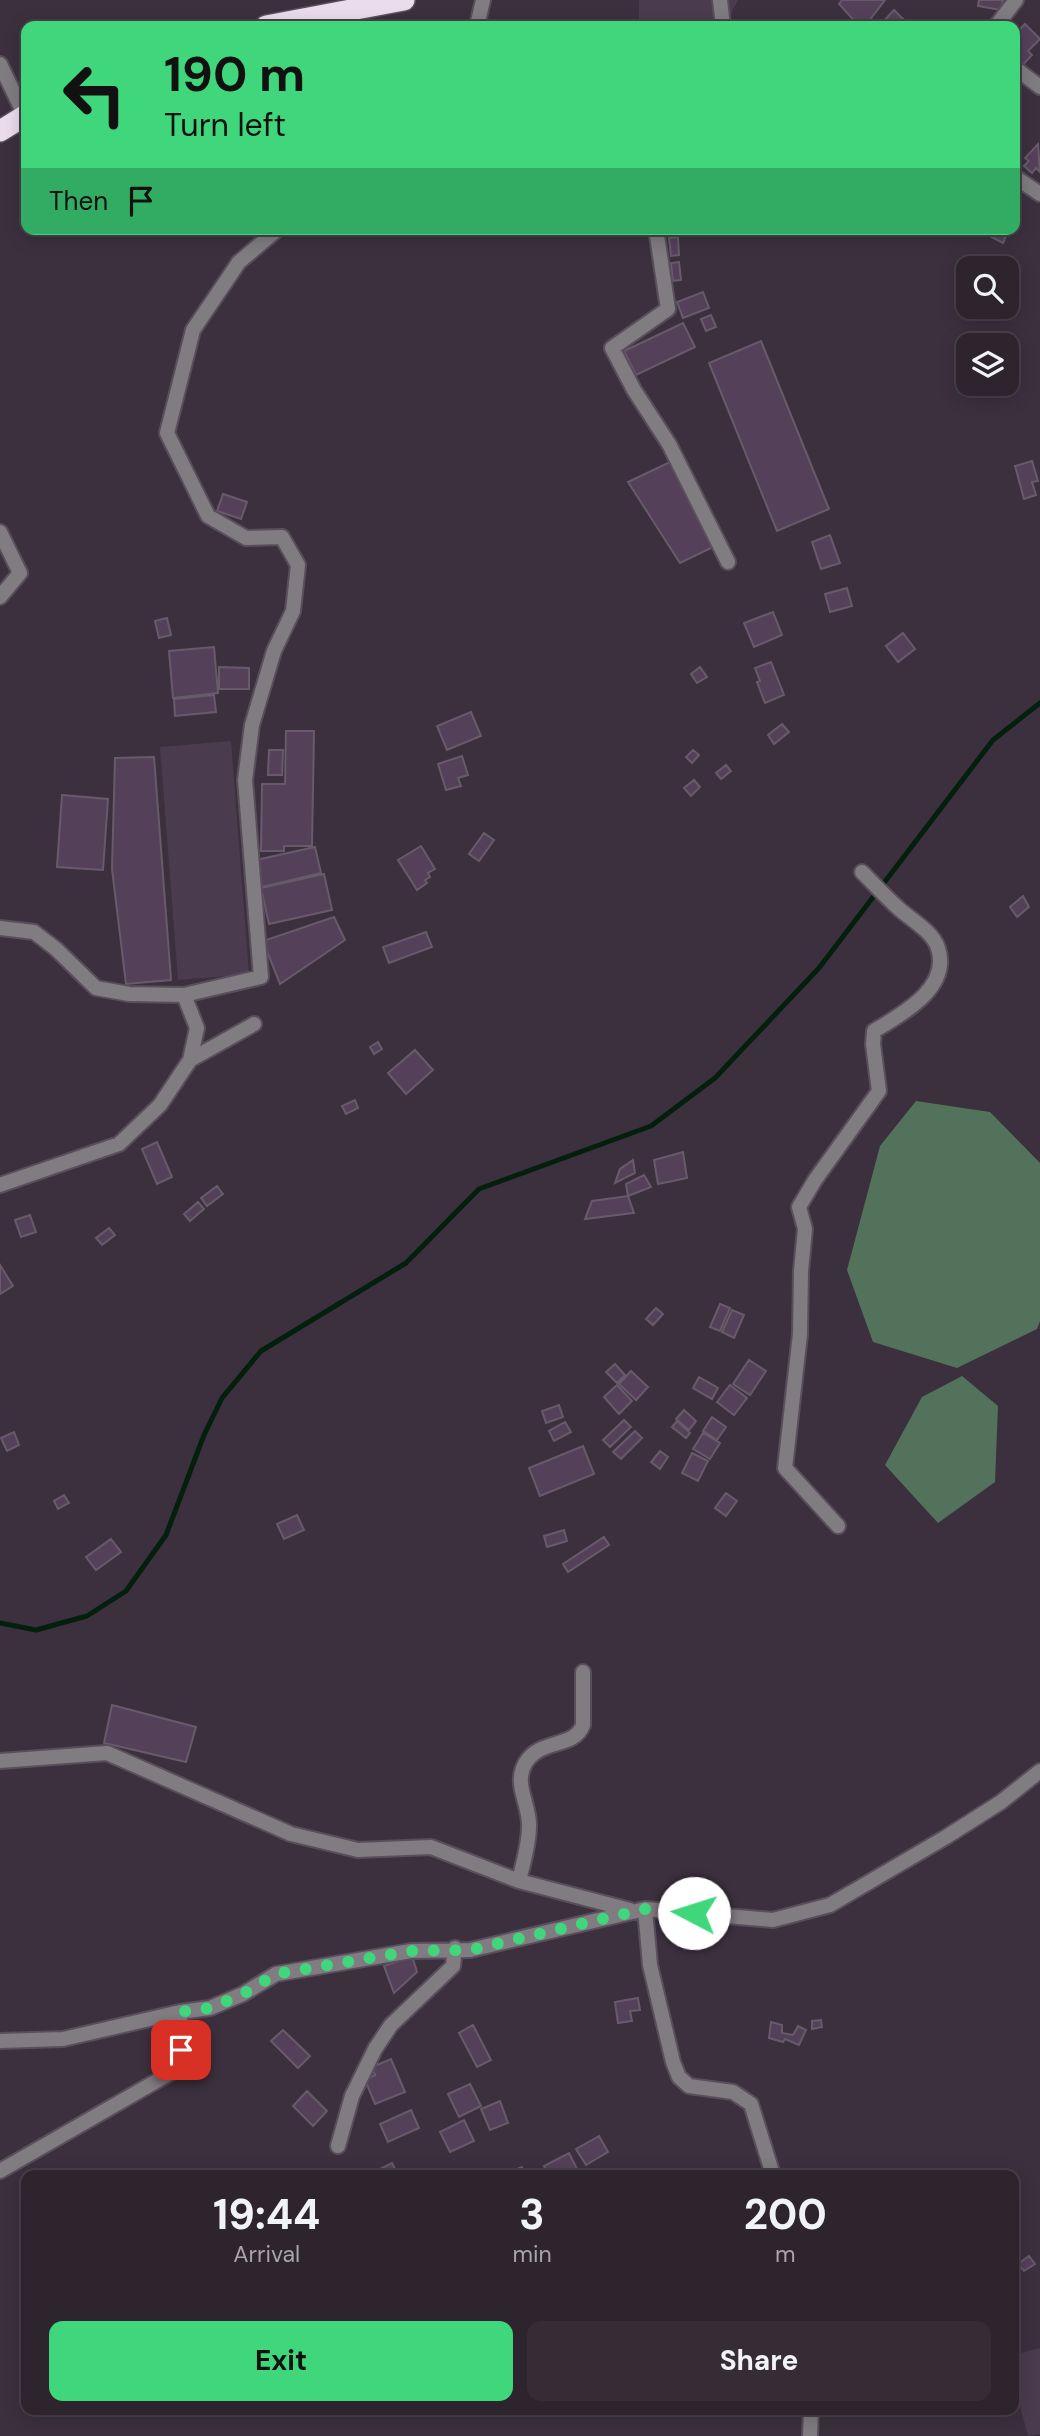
<!DOCTYPE html>
<style>
body{margin:0;font-family:"DM Sans",sans-serif;background:#352c36;color:#f1f3f6;height:100vh;display:flex;flex-direction:column;font-size:26px;white-space:nowrap}
*{box-sizing:border-box;margin:0}
p{font-size:23px;color:#a7a4aa}
.icon{flex:none;width:38px;height:38px;fill:none;stroke:currentColor;stroke-width:2;stroke-linecap:round;stroke-linejoin:round}
.map{position:relative;flex:1;overflow:hidden}
.panel{position:absolute;left:21px;top:2170px;width:998px;height:245px;display:flex;flex-direction:column;background:#2d242e;border-radius:14px;box-shadow:0 4px 18px #0003,0 0 0 2px #48414a}
.panel>*{flex:none}
.top-card{position:absolute;left:21px;top:21px;width:999px;height:214px;border-radius:14px;box-shadow:0 4px 18px #0003,0 0 0 2px #48414a;background:#40d77c;color:#111;overflow:hidden}
.buttons{position:absolute;left:956px;top:256px;display:grid;gap:14px}
.buttons a{display:grid;place-items:center;width:63px;height:63px;border-radius:14px;background:#2d242e;box-shadow:0 4px 18px #0003,0 0 0 2px #48414a;font-size:35px}
.pin{position:absolute;display:grid;place-items:center;width:60px;height:60px;color:#fff;margin:-30px;border-radius:14px;box-shadow:0 4px 10px #0006}
.me{position:absolute;width:77px;margin:-38px;rotate:275deg;stroke-linejoin:round;filter:drop-shadow(0 0 5px #0008)}
.turn{display:flex;align-items:center;gap:24px;height:147px;padding:0 28px;font-size:32px}
.turn .icon{width:91px;height:91px;stroke-width:2.5}
.turn b{display:block;font-size:49px;line-height:60px}
.then{display:flex;align-items:center;height:66px;padding:0 28px;background:#0003;gap:14px;font-size:26px}
.eta{display:flex;justify-content:space-evenly;align-items:center;height:119px;text-align:center}
.eta b{font-size:42px;font-weight:700;line-height:49px}
.action{display:flex;gap:14px;margin-top:auto;padding:14px 28px}
.action a{flex:1;height:80px;border-radius:14px;background:#40d77c;color:#111;font-size:28px;font-weight:700;line-height:80px;text-align:center}
.action a+a{background:#352c36;color:#f1f3f6}
.map>svg:first-child{display:block}
.built{fill:#4b3b4e}
.forest{fill:#53725c}
.lines{fill:none;stroke-linecap:round;stroke-linejoin:round}
.stream{stroke:#03200d;stroke-width:5}
.building{fill:#55405a;stroke:#675b6a;stroke-width:2}
.street-casing{stroke:#594e5b;stroke-width:18}
.highway-casing{stroke:#594e5b;stroke-width:24}
.street{stroke:#817b82;stroke-width:14}
.highway{stroke:#eadbed;stroke-width:21}
.route{stroke:#40d77c;stroke-width:12;stroke-dasharray:0 21.6}
</style>
<div class="map">
<svg width="1040" height="2436" viewBox="0 0 1040 2436">
<rect width="100%" height="100%" fill="#3c303e"/>
<!-- built -->
<path class="built" d="M639 0H738L729 18 690 26H639Z
M231 741 249 974 178 980 160 747Z
M1040 2348V2434L1028 2436 1013 2380V2355Z"/>
<!-- forest -->
<path class="forest" d="M916 1101 990 1112 1040 1163V1321L1037 1329 957 1368 873 1342 847 1270 880 1146Z
M962 1376 998 1406 995 1482 938 1523 885 1465 922 1397Z"/>
<g class="lines">
<!-- stream -->
<path class="stream" d="M0 1623 36 1630 87 1616 126 1591 166 1535 204 1435 222 1398 261 1351 406 1263 479 1189 651 1126 715 1078 819 968 993 740 1040 703"/>
</g>
<!-- building -->
<path class="building" d="M842 0H885L865 26H859L839 4Z
M979 0H1003L1001 10 978 6Z
M894 10 910 26H879Z
M1025 24 1040 39 1028 51 1032 55 1020 68 1015 64V34Z
M1038 144 1040 172 1036 168 1032 173 1024 166 1029 161 1025 158Z
M977 229H1009L1003 243Z
M678 237 679 255 671 256 669 238Z
M679 262 681 280 673 281 671 263Z
M703 292 709 308 683 318 677 302Z
M711 315 716 327 706 331 701 319Z
M683 323 695 347 636 375 624 351Z
M761 341 829 509 777 531 709 363Z
M672 461 713 547 680 563 628 482Z
M1032 461 1038 481 1032 482 1036 495 1024 499 1015 466Z
M223 494 247 502 241 519 217 511Z
M830 535 840 563 821 569 812 542Z
M847 588 852 606 830 612 825 594Z
M773 612 782 635 754 647 744 623Z
M167 618 171 635 159 638 155 621Z
M903 633 915 649 898 662 886 646Z
M214 647 218 693 173 698 169 651Z
M771 662 784 695 765 703 757 682 760 681 755 668Z
M219 667 249 668V689H219Z
M700 667 707 677 697 683 691 674Z
M214 695 216 712 175 716 174 699Z
M471 712 481 736 447 750 437 726Z
M782 724 789 732 774 744 768 735Z
M286 731H314L312 846H284V851H261L262 784H285Z
M269 750H283L282 775H268Z
M693 750 699 755 692 763 686 757Z
M462 756 468 775 458 778 461 786 446 790 438 764Z
M154 757 171 980 126 984 112 869 115 758Z
M726 765 731 771 721 779 716 773Z
M694 780 700 787 691 796 684 788Z
M62 795 108 799 103 870 57 867Z
M484 833 494 840 479 861 469 854Z
M421 846 435 869 428 873 430 877 425 880 427 883 417 890 398 860Z
M315 847 321 873 262 887 256 860Z
M324 874 332 910 269 924 261 888Z
M1023 896 1029 907 1017 917 1010 907Z
M334 917 345 940 280 984 263 941Z
M426 932 432 947 389 963 383 947Z
M378 1042 382 1049 374 1054 370 1047Z
M415 1050 433 1070 406 1094 388 1073Z
M355 1100 358 1108 346 1114 342 1106Z
M157 1142 172 1177 157 1184 142 1149Z
M683 1152 687 1178 658 1184 654 1160Z
M633 1160 635 1173 615 1183 620 1169Z
M644 1175 651 1187 628 1196 626 1184Z
M217 1186 223 1194 207 1206 201 1198Z
M628 1196 634 1213 585 1219 592 1201Z
M198 1202 204 1209 190 1221 184 1214Z
M30 1215 36 1232 21 1237 15 1220Z
M109 1228 115 1235 102 1245 96 1238Z
M0 1265 13 1286 0 1294Z
M720 1304 730 1308 720 1331 710 1327Z
M656 1308 663 1314 653 1325 646 1319Z
M732 1310 744 1315 734 1338 722 1332Z
M749 1360 766 1371 750 1395 733 1384Z
M615 1364 625 1375 617 1383 606 1372Z
M631 1371 648 1387 636 1400 619 1384Z
M699 1377 718 1388 712 1399 693 1388Z
M617 1385 632 1401 619 1414 604 1397Z
M730 1385 747 1398 734 1415 717 1402Z
M559 1405 563 1417 546 1423 542 1411Z
M684 1410 696 1421 689 1430 676 1419Z
M712 1417 726 1427 717 1440 703 1431Z
M624 1420 631 1427 610 1447 603 1440Z
M677 1421 690 1433 686 1438 672 1427Z
M565 1422 571 1432 554 1441 549 1431Z
M635 1431 642 1438 621 1459 613 1452Z
M14 1432 19 1445 7 1451 1 1438Z
M703 1433 720 1443 710 1459 693 1449Z
M583 1446 594 1474 540 1496 529 1468Z
M660 1451 668 1457 660 1469 651 1462Z
M692 1453 708 1461 698 1481 682 1473Z
M726 1493 737 1501 726 1516 715 1508Z
M64 1495 69 1503 58 1509 54 1501Z
M297 1515 304 1530 284 1539 277 1524Z
M564 1530 567 1541 547 1547 544 1536Z
M604 1537 609 1545 568 1572 563 1564Z
M111 1539 121 1552 96 1570 86 1557Z
M112 1705 196 1727 186 1762 104 1743Z
M412 1956 417 1972 394 1993 384 1966Z
M638 1998 640 2010 630 2011 632 2021 618 2023 615 2002Z
M821 2020 822 2027 812 2029V2021Z
M771 2022 782 2025V2033L793 2035 798 2026 806 2030 799 2045 785 2039 783 2042 769 2038Z
M473 2025 491 2060 477 2067 459 2033Z
M283 2030 310 2056 298 2068 271 2041Z
M391 2059 405 2092 375 2104 365 2080 375 2075 372 2067Z
M470 2084 481 2106 459 2117 448 2094Z
M307 2091 327 2111 313 2126 293 2106Z
M500 2101 508 2123 490 2130 481 2109Z
M411 2110 419 2128 388 2142 380 2124Z
M464 2120 474 2141 450 2152 440 2132Z
M599 2136 608 2152 586 2165 576 2149Z
M569 2153 580 2175H548L544 2166Z
M392 2163 398 2175H380L378 2170Z
M522 2167 525 2175H501Z
M1029 2256 1035 2264 1024 2271 1018 2264Z"/>
<g class="lines">
<defs>
<path id="street" d="M720 0 723 26
M477 26 483 0
M996 26 1016 0
M0 64 25 116
M1015 68 1040 87
M1015 177 1040 194
M656 229 668 309 612 348 634 390 669 444 728 562
M0 532 20 573 0 597
M0 928 34 932 56 949 96 988 129 994 184 995
M190 1060 197 1028 184 995 261 977 245 780 252 725 274 651 293 611 298 565 282 537 246 538 208 516 167 433 193 330 239 262 278 229
M0 1185 119 1144 160 1105 190 1060 254 1024
M838 1526 785 1468 800 1334 801 1271 805 1229 799 1207 815 1180 879 1091 873 1044 874 1031C902 1014 951 988 938 948 932 930 909 919 896 906 884 895 873 883 862 872
M0 1761 107 1753 291 1834 358 1850 431 1847 519 1881 630 1910
M519 1881C523 1863 529 1845 529 1826 530 1802 510 1781 529 1758 544 1740 575 1747 583 1725V1672
M645 1909 650 1965 673 2062 679 2077 689 2086 733 2092 751 2104 773 2175
M0 2041 63 2039 180 2012 210 2008 243 1994 276 1974 411 1951 470 1950 645 1909 773 1920 830 1905 946 1837 1001 1802 1040 1771
M338 2146 352 2096 375 2049 391 2025 453 1966 455 1948
M0 2171 174 2071C184 2053 180 2032 180 2012
M810 2436 811 2410"/>
<path id="highway" d="M266 26 404 0
M0 131 26 115"/>
</defs>
<!-- street casing -->
<use href="#street" class="street-casing"/>
<!-- highway casing -->
<use href="#highway" class="highway-casing"/>
<!-- street -->
<use href="#street" class="street"/>
<!-- highway -->
<use href="#highway" class="highway"/>
</g>
<g class="lines">
<!-- route -->
<path class="route" d="M181 2050 180 2012 210 2008 243 1994 276 1974 411 1951 470 1950 645 1909 694 1913"/>
</g>
</svg>
<div class="buttons">
<a><svg class="icon" aria-label="search" viewBox="0 0 24 24"><circle cx="10" cy="10" r="6"/><path d="M15 15l6 6"/></svg></a>
<a><svg class="icon" aria-label="layers" viewBox="0 0 24 24"><path d="M12 4l9 5-9 5-9-5zM3 14l9 5 9-5"/></svg></a>
</div>
<div class="pin" style="left:181px;top:2050px;background:#d93025"><svg class="icon" aria-label="arrive" viewBox="0 0 24 24"><path d="M6 21V4h12l-3 4 3 4H6"/></svg></div>
<svg class="me" style="left:694px;top:1913px" viewBox="-20 -20 40 40"><circle r="19" fill="#fff"/><path d="M0-13L10 11 0 6-10 11z" fill="#40d77c"/></svg>
<div class="top-card">
<div class="turn"><svg class="icon" aria-label="left" viewBox="0 0 24 24"><path d="M17 20v-9H6M10 6l-5 5 5 5"/></svg><div><b>190 m</b>Turn left</div></div>
<div class="then">Then<svg class="icon" aria-label="arrive" viewBox="0 0 24 24"><path d="M6 21V4h12l-3 4 3 4H6"/></svg></div>
</div>
<section class="panel">
<div class="eta">
<div><b>19:44</b><p>Arrival</p></div>
<div><b>3</b><p>min</p></div>
<div><b>200</b><p>m</p></div>
</div>
<div class="action"><a>Exit</a><a>Share</a></div>
</section>
</div>
